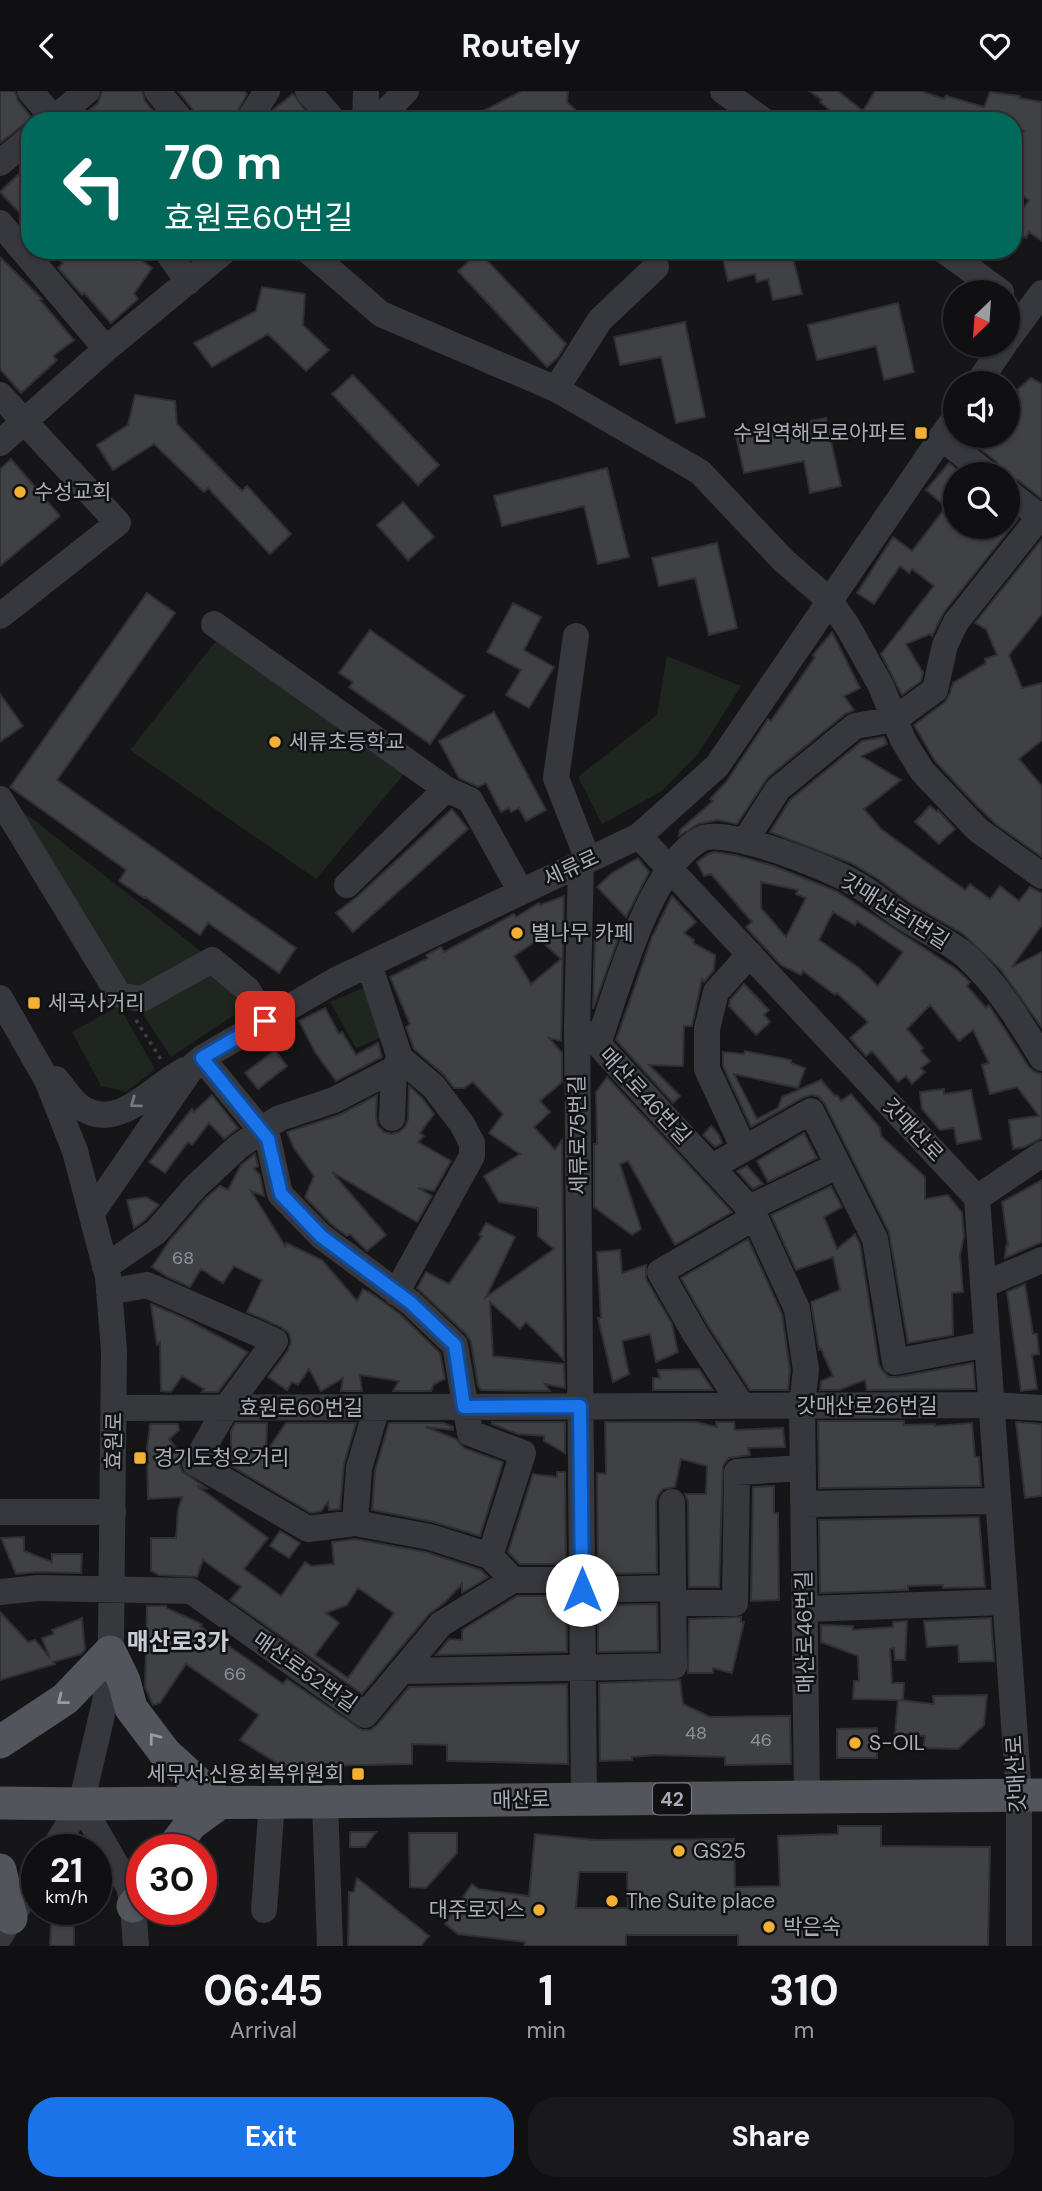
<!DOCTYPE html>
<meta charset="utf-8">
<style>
body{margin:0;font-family:"DM Sans","Noto Sans KR",sans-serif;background:#19191b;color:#f1f3f6;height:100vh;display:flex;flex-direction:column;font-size:26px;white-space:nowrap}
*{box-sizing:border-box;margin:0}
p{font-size:23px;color:#9c9d9f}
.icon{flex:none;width:38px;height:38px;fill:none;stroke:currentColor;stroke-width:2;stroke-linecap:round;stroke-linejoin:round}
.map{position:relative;height:1855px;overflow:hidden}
.side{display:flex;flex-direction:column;background:#101012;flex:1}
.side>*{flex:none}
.guide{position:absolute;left:21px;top:21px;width:1001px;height:147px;border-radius:28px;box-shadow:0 2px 5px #0004,0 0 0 2px #303032;background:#00695c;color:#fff;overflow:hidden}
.needle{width:46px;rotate:205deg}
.tools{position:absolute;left:943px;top:189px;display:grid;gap:14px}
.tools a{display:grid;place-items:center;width:77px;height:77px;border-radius:50%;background:#101012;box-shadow:0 2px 5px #0004,0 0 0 2px #303032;font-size:35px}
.speed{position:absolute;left:21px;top:1743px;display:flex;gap:14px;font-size:35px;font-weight:700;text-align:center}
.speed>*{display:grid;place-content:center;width:91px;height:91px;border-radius:50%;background:#101012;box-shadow:0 2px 5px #0004,0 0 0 2px #303032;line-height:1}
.speed small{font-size:18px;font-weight:400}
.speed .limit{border:10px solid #d22;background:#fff;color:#111}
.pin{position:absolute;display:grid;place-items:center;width:60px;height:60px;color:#fff;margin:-30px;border-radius:14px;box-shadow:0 4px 10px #0006}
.me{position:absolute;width:77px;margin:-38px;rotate:0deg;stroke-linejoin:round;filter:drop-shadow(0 0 5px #0008)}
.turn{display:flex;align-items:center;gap:24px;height:147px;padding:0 28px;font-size:32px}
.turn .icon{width:91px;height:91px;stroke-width:2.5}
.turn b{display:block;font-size:49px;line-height:60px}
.eta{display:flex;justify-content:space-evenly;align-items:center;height:119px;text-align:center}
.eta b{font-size:42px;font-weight:700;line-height:49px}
.cta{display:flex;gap:14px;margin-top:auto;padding:14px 28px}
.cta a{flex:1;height:80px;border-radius:28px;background:#1a73e8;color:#fff;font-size:28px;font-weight:700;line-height:80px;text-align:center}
.cta a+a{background:#19191b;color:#f1f3f6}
header{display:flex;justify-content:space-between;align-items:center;height:91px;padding:0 28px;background:#101012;font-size:32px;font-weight:700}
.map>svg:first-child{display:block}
.green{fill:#1e261f}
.building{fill:#404145;stroke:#303034;stroke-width:2;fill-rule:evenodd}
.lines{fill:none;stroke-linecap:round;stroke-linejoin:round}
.path{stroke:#3d3f44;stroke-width:3.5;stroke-dasharray:3.5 5;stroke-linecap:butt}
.minor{stroke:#37383d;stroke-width:26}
.major{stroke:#53555c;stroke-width:33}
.oneway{stroke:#757881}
.oneway2{stroke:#979ba6}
.route-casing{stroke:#114b97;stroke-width:18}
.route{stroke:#1a73e8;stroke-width:12}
.poi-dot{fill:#f2b134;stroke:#111113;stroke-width:2.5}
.labels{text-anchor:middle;stroke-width:5;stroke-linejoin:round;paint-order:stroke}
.number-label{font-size:18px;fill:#8e929b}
.shield{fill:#111113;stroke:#7b7e86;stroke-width:2}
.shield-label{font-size:19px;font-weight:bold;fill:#a8adb8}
.poi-label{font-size:21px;fill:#a8adb8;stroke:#111113;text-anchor:start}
.street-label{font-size:21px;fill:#a8adb8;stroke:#111113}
.quarter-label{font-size:24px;font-weight:bold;fill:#c9ccd4;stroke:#111113}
</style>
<header><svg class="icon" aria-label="back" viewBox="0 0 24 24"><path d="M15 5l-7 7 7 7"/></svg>Routely<svg class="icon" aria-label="heart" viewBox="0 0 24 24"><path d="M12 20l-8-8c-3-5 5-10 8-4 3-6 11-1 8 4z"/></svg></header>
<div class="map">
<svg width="1042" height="1855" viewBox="0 0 1042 1855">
<rect width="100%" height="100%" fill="#161618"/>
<!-- green -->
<path class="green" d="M220 545 409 677 316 788 130 659Z
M667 565 741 595 698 663 662 700 602 733 578 686 657 624Z
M6 707 203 862 144 897 124 892Z
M209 882 235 897 242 919 171 966 141 920Z
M363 897 382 946 356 957 330 911Z
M119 915 155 978 126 1001 101 995 72 941Z"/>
<!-- building -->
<path class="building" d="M0 0H15L18 10 32 27 0 52Z
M102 0H142L145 10 161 30H76L98 12Z
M178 0H244L247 3 232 30H197L194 20Z
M522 0H568L567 11 587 30H556L549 24 529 21 517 30H464Z
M809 0H838L863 20 875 0H921L944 8 946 5 984 16 990 1 1020 5 1019 7 1042 11V150L1029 141 1026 147 1013 138V132L1029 109 1013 98V56L1024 40 1013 34V30H843L820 11 822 9Z
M293 3 313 30H267L274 18Z
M30 72V133L0 101Z
M51 159H128L152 177 134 203 138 208 111 232 84 202 82 204 58 177 63 172Z
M740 159H791L802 203 773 209 768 188 757 191 755 183 728 190 722 164Z
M479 161 566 253 558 266 547 276 458 180Z
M0 166 42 208 40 209 74 249 53 265 57 269 21 302 0 278Z
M262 196 305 203 303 234 329 259 306 280 268 243 212 276 194 252 256 220Z
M898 212 914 281 884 289 876 255 817 269 808 234Z
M685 231 705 326 676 332 661 266 620 274 614 246Z
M353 284 439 374 418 394 332 303Z
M1031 287 1042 293V408L1018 389 1008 386V383H1002L997 371 973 352 979 345H1008V313L1019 301 1017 299Z
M135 304 175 310 177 333 242 400 247 395 291 443 270 463 208 397 204 401 154 353 113 379 97 354 128 334Z
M826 327 841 395 810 402 804 370 744 382 736 345Z
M11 368 60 425 0 475V378Z
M949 372 962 383H956V436H1008V421L1018 428 944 521 932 545 930 543 906 553 923 582 921 590 902 604 881 563 934 495 912 478 909 482 900 475 874 513 857 502 893 446 912 460 946 416 926 399Z
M607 377 629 466 598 473 584 415 502 435 494 405Z
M403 411 434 446 408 469 377 434Z
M1042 448V523L1009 564 1022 597 1042 592V649L1019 668 1042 695V766L997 734 977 715 935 670 914 634 945 611 950 602 953 592 986 572 985 568 997 564 986 538 975 532Z
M717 452 737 537 709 544 695 487 659 495 652 467Z
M147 502 175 522 57 689 296 857 279 882 208 832 200 844 145 806 144 807 119 790 126 779 10 696Z
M513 512 541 526 524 559 554 576 529 617 506 604 521 579 487 561Z
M370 539 464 605 430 653 349 596 353 591 339 582Z
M832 541 860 597 844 605 854 619 845 623 768 686 737 733 718 729 698 733 679 745 680 739 713 710 710 708 727 690 768 628 771 630 815 566 813 564Z
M0 603 23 635 0 651Z
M494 621 546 719 526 730 519 717 511 721 509 717 501 721 486 692 478 696 459 687 439 650Z
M884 646 887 653 861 665 901 689 864 718 881 738 965 799 970 793 990 808 1000 795 1019 810 1030 796 1042 802V834L1012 876 1042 861V937L1001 879 963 843 910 812 878 788 851 772 770 741 790 709 862 650Z
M930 715 937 721 938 719 955 738 939 753 915 731Z
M452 718 468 738 353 841 336 822 358 805Z
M714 761 735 764 774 775 836 800 956 878 970 891 967 895 986 917 989 914 1029 976 1035 981 1042 983V1047L1024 1056 1013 1058 1009 1029 1039 1025 1017 996 990 1003 982 974 989 972 973 939 959 950 930 914 907 938 923 957 921 960 930 970 921 977 925 981 912 993 906 985 898 991 872 960 866 965 850 947 868 931 837 902 835 904 803 880 801 884 781 874 756 847 746 836 752 831 711 783 704 785 697 771 708 763ZM761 791 798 799 796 803 806 807 786 846 761 817ZM833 821 855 834 857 830 903 861 878 895 859 877 819 849Z
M638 767 649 781 626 826 597 796 612 782Z
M564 805 561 950 549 947 562 962V991L540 1010 550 1021 534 1036 555 1059 562 1049 564 1269 526 1231 520 1238 490 1211 493 1265 564 1273 565 1297 545 1293 550 1300 481 1299 478 1295 471 1251 466 1243 417 1197 426 1181 449 1193 482 1145 479 1144 486 1132 515 1146 486 1206 554 1158 538 1145V1117L499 1111 484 1085 520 1063 489 1042 503 1023 473 991 464 997H454L444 984 414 958 406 936 410 933 390 886 428 867 426 864 441 856 444 861 514 823 516 826 539 812 540 814ZM539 848 561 868 531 893 514 865Z
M672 805 696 831 684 842 694 849 693 852 715 864 714 879 704 891 702 888 692 935H684L683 975 649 974 680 1005 673 1012 616 949 652 846Z
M599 834H623L593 918 595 838Z
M744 893 769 919 764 924 770 931 756 944 729 915 730 909Z
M325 917 339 943 342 941 356 964 378 952 382 966 336 990 315 961 299 930Z
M275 959 287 975 258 998 245 982Z
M745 960 791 969V972L805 977 798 997 734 983 757 1028 778 1017 782 1006 821 989 835 1005 837 1004 841 1010 851 1003 880 1037 881 1045 925 1086V1108L948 1104 962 1122 964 1145 960 1164 963 1201 952 1202 953 1244 908 1252 889 1141 825 1013 819 1006 812 1004 804 1006 751 1036 723 975V961L744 963Z
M607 986 732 1121 675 1154 628 1070 620 1073 641 1138 632 1144 594 1116V1053H597L596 1001Z
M409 995 422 1007 434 1023 420 1042 424 1045 418 1051 451 1070 434 1100 418 1097 432 1105 417 1131 332 1081 386 1144 367 1160 350 1143 347 1145 331 1133 305 1106 314 1085 294 1057 287 1041 339 1024 377 1004 376 1026 378 1035 384 1041 391 1043 399 1041 405 1036 408 1028Z
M944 998V1003L971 999 981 1048 957 1053 954 1037 940 1039 922 1018 920 1001Z
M212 1004 238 1037 224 1048 209 1032 192 1054 188 1051 165 1082 149 1071 192 1018 194 1021Z
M711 1035 719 1044 722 1052 715 1056 703 1044Z
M804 1042 817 1067 768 1091 757 1070Z
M255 1063 258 1075 254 1078 260 1084 264 1105 251 1100 285 1155 286 1152 322 1169 357 1210 363 1198 374 1204 401 1224 440 1262 445 1288 434 1293 431 1300H393L399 1290 360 1284 362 1300H341L343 1287 321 1300 309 1278 298 1294 292 1291 287 1299 268 1286 288 1259 291 1251 289 1242 281 1236 247 1221 262 1189 234 1175 223 1192 201 1178 190 1196 168 1186 152 1176 170 1149 206 1107 220 1095 228 1099 241 1074Z
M747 1075 763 1093 753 1098 737 1080Z
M1042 1089V1151L1005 1167 1006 1155H1008L1002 1111Z
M831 1095 842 1116 824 1126 837 1158 855 1143 860 1153 879 1274 883 1280 889 1286H898L973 1272 975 1298 867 1299 865 1289 839 1299H820L821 1290 833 1285 821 1258 819 1259 811 1211 840 1199 833 1166 796 1179 771 1124Z
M146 1106 159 1114 145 1129 134 1137 127 1109Z
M748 1148 782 1223 790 1279 788 1299H750L707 1233 681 1187Z
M620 1159 622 1182 646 1174V1188L672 1233 678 1261 656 1271 650 1243 622 1250 629 1283 613 1291 598 1227H601L597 1161Z
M1025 1193 1033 1243H1037L1039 1263 1032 1264 1037 1298 1021 1300 1007 1201Z
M151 1213 186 1228 248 1261 218 1301H202L204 1298 182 1285 171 1301 161 1300 160 1251 157 1254Z
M699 1278 713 1299H653V1287H660L658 1279Z
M818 1330H904V1334L935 1333V1335L972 1332 975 1366H979L981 1395 819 1397Z
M492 1331H565V1362L544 1350V1345L518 1343 492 1333Z
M605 1331H696L717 1336 716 1331H734L735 1339 783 1337 785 1356 748 1357 750 1364 729 1367 723 1374 719 1496H689L688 1411 685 1403H706L707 1375 681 1368 675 1396 663 1398 658 1404 656 1411 657 1482 598 1483 597 1382 606 1383Z
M1016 1331 1042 1333V1405L1025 1407Z
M235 1332H267L266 1361 286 1332H356L344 1373 340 1418 329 1419 328 1411 321 1420 311 1422 216 1366 220 1360 231 1368V1340Z
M389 1332H443L453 1336V1339L426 1336 456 1348 464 1357 503 1371 480 1445 433 1431 372 1419 375 1380Z
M150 1333H178L179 1339 169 1348 182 1364 179 1373 182 1380 208 1398 197 1395 268 1447 244 1478 281 1505 305 1471 311 1475 334 1473 332 1451 355 1448 426 1461 481 1479 488 1486 462 1502V1493L444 1512 429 1523 362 1603 230 1509 241 1496 203 1469 197 1486 159 1484 151 1480V1447H176L178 1419 182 1406 148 1408 147 1358ZM358 1497 394 1522 348 1587 315 1564 339 1532 326 1522 347 1514Z
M557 1381H565L566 1473H520L508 1461 533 1383 557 1386Z
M774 1395V1422H778L779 1509 751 1510 753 1396Z
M979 1426 985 1496 943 1497V1494L908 1495V1499L820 1502 819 1429Z
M280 1440 300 1452 289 1467 270 1455Z
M24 1446V1460L52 1471V1463H82L81 1482 38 1481 16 1483 1 1447Z
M517 1505H566L567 1561 436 1564 449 1548 462 1549V1539Z
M657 1513 658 1560 598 1561V1514Z
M147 1515H166V1517L202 1533 200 1535 283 1593 287 1588 362 1639H370L377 1634 409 1596 567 1593 568 1673 447 1670V1654L412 1653V1673L320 1675 318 1679 283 1676 240 1649 259 1624 186 1573 160 1612 153 1614 145 1596Z
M0 1521 28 1551 35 1549 50 1567 42 1547 54 1543 52 1539 82 1527 85 1559 81 1563 53 1571 55 1573 0 1589Z
M741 1526V1531H744L732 1582 713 1577V1582H688L689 1528Z
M991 1527 994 1570 959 1571 958 1554 927 1556 924 1530Z
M907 1530 905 1569H895L894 1557 890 1558 892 1592H904L903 1609H900L934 1613 933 1605 987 1604 984 1634 958 1658 923 1657 925 1645 895 1643 898 1609 853 1608 854 1590H859L858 1565 821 1551V1534L853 1535V1539L893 1536V1531Z
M680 1589 683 1613 710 1626 790 1625 791 1673 725 1674V1666L655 1664 632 1666V1669L600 1670 599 1592Z
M877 1637V1667H837V1638Z
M838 1735H881V1755L990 1756 988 1855H738V1844H626V1855H524L525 1851 458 1843 445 1833 472 1793 478 1798 529 1805 535 1743 596 1749 734 1748 735 1796 780 1795 778 1745 838 1743ZM579 1781H627L628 1817H576Z
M350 1741H376L365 1756H350Z
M409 1742H457V1762L426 1797 410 1796Z
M357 1787 429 1845 421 1855H348L349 1801H354Z
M51 1833 74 1834V1855H50Z"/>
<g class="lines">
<!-- path -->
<path class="path" d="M136 929 162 970"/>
<!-- minor -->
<path class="minor" d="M30 0 56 30
M157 0 182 30
M308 0 334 30
M723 0 764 30
M51 30 87 0
M248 30 267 0
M365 30 366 0
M376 30 406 0
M0 72 30 47
M0 132 106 258
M166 159 188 191
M307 159 381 223 556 298 700 381 783 469 830 510 848 536 881 595 903 649 922 680 978 739 1042 785
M943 159 1001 201
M1008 248 1042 202
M978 292 1004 254
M556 298 600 229 656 176
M0 304 118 432 0 525
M941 346 987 383
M0 352 106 258 226 159
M1008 401 1040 426
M214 533 446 698 470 709 521 801
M576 545 556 687 588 769
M0 708 119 904 142 908 212 869 248 899 265 930
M639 745 977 1107 1019 1704V1855
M745 750 778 698 855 635 895 628 935 599 945 554 956 531 1042 423
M581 772 577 935 584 1708
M347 794 446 698
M369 873 400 967 434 996 462 1033 472 1052V1065L396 1202
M0 907 47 989 75 1060 108 1186 114 1259 111 1547 105 1611 81 1713 53 1759
M577 935 598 953 749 1117 755 1126 797 1218 806 1279 802 1315 807 1706
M598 953C617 899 649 775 701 748 725 735 832 778 856 793 875 803 890 819 908 829 927 841 951 851 967 866 998 894 1020 931 1042 967
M202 967 268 1048 280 1103 321 1145 411 1212 455 1254 470 1342 523 1362 490 1465
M56 988C64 997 71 1010 82 1017 119 1041 153 995 185 979
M392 1027 394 978 400 967
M270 1033 280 1027 334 1009 394 978
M744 1058 707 978V938L716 901 750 863
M712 1076 811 1020 875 1148 895 1271 987 1253
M977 1107 1042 1063
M749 1117 837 1075
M93 1120 193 975 202 967 336 889 639 745 717 675 956 325
M105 1176 156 1141 195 1096 238 1056 255 1044
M983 1194 1042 1169
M109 1201 147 1194 275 1250 226 1317 195 1372 308 1438 355 1432 430 1446 490 1465 513 1489
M742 1315 694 1241 660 1181 755 1126
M115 1317 991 1314 1042 1317
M804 1413 998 1410
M0 1421H113
M355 1432 359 1377 377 1316
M582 1499 673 1497
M0 1501 38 1497 191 1500 365 1624 441 1533 513 1489H582
M673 1512H735L737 1381 803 1377
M805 1518 1005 1511
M403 1580 674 1575 672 1411
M325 1711 330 1855
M81 1713 129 1796 133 1815 136 1855
M264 1819 272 1711
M0 1845 37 1785"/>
<!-- major -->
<path class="major" d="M0 1651 65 1608 110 1561 124 1590 131 1617 165 1662 220 1712
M0 1712 81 1713 1042 1704
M171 1759 191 1733 220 1712
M0 1779 11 1827
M133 1815 142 1803"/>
</g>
<!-- one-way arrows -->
<defs><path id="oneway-chevron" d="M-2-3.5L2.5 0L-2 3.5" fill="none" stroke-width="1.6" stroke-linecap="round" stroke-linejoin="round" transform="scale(1.75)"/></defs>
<use class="oneway" href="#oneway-chevron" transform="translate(135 1012) rotate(144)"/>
<g class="oneway2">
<use href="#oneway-chevron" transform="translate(62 1609) rotate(142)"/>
<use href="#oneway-chevron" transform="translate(154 1647) rotate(-127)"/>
</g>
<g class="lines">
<defs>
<path id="route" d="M265 930 202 967 268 1048 281 1103 321 1145 411 1212 455 1254 464 1316 580 1315 582 1499"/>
</defs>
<!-- route casing -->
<use href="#route" class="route-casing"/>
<!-- route -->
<use href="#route" class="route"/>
</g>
<!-- markers -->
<g class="poi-dot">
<rect x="914" y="335" width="14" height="14" rx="3.5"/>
<circle cx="20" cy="401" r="7"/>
<circle cx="275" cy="651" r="7"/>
<circle cx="517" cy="842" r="7"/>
<rect x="27" y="905" width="14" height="14" rx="3.5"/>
<rect x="133" y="1360" width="14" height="14" rx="3.5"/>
<circle cx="855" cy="1652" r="7"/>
<rect x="351" y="1676" width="14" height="14" rx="3.5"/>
<circle cx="679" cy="1760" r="7"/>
<circle cx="612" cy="1810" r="7"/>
<circle cx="539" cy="1819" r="7"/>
<circle cx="769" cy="1836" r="7"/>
</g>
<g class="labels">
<!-- number labels -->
<g class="number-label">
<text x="183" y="1173">68</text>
<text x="235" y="1589">66</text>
<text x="696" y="1648">48</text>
<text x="761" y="1655">46</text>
</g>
<!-- shield labels -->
<rect class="shield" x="653" y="1692.5" width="38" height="31" rx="5"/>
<g class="shield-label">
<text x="672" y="1715">42</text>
</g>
<!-- poi labels -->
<g class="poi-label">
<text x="907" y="349" text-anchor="end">수원역해모로아파트</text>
<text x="34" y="408">수성교회</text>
<text x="289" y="658">세류초등학교</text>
<text x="531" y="849">별나무 카페</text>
<text x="48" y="919">세곡사거리</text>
<text x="154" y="1374">경기도청오거리</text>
<text x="869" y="1659">S-OIL</text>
<text x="344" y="1690" text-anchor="end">세무서.신용회복위원회</text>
<text x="693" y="1767">GS25</text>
<text x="626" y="1817">The Suite place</text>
<text x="525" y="1826" text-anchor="end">대주로지스</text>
<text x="783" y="1843">박은숙</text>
</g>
<!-- street labels -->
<g class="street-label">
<text transform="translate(571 777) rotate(-25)" y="7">세류로</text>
<text transform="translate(895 820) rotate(32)" y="7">갓매산로1번길</text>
<text transform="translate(645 1005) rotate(47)" y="7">매산로46번길</text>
<text transform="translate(913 1039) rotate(47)" y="7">갓매산로</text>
<text transform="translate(578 1044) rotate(-91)" y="7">세류로75번길</text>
<text x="867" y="1322">갓매산로26번길</text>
<text x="301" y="1324">효원로60번길</text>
<text transform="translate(114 1350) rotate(-89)" y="7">효원로</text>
<text transform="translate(805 1541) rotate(-91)" y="7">매산로46번길</text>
<text transform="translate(305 1581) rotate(35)" y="7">매산로52번길</text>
<text transform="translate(1016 1683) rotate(-93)" y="7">갓매산로</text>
<text transform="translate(521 1709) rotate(-1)" y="7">매산로</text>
</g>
<!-- quarter labels -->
<g class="quarter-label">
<text x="178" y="1559">매산로3가</text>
</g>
</g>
</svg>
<div class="tools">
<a><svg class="needle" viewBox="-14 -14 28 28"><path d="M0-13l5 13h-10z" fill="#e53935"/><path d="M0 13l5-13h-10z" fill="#9c9d9f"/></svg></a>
<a><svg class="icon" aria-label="sound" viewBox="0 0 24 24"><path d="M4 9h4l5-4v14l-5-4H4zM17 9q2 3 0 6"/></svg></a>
<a><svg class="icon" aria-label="search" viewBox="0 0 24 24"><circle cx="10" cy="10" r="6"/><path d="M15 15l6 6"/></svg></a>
</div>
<div class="speed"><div>21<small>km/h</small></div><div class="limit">30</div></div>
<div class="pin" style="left:265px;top:930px;background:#d93025"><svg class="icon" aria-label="arrive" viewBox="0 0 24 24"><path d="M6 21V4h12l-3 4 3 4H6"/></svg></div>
<svg class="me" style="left:582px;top:1499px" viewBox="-20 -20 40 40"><circle r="19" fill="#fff"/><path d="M0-13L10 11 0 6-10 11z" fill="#1a73e8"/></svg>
<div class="guide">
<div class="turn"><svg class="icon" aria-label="left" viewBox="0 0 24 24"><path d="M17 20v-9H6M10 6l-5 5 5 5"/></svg><div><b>70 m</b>효원로60번길</div></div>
</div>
</div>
<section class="side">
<div class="eta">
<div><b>06:45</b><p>Arrival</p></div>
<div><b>1</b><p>min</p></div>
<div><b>310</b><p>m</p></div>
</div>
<div class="cta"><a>Exit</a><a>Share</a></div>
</section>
